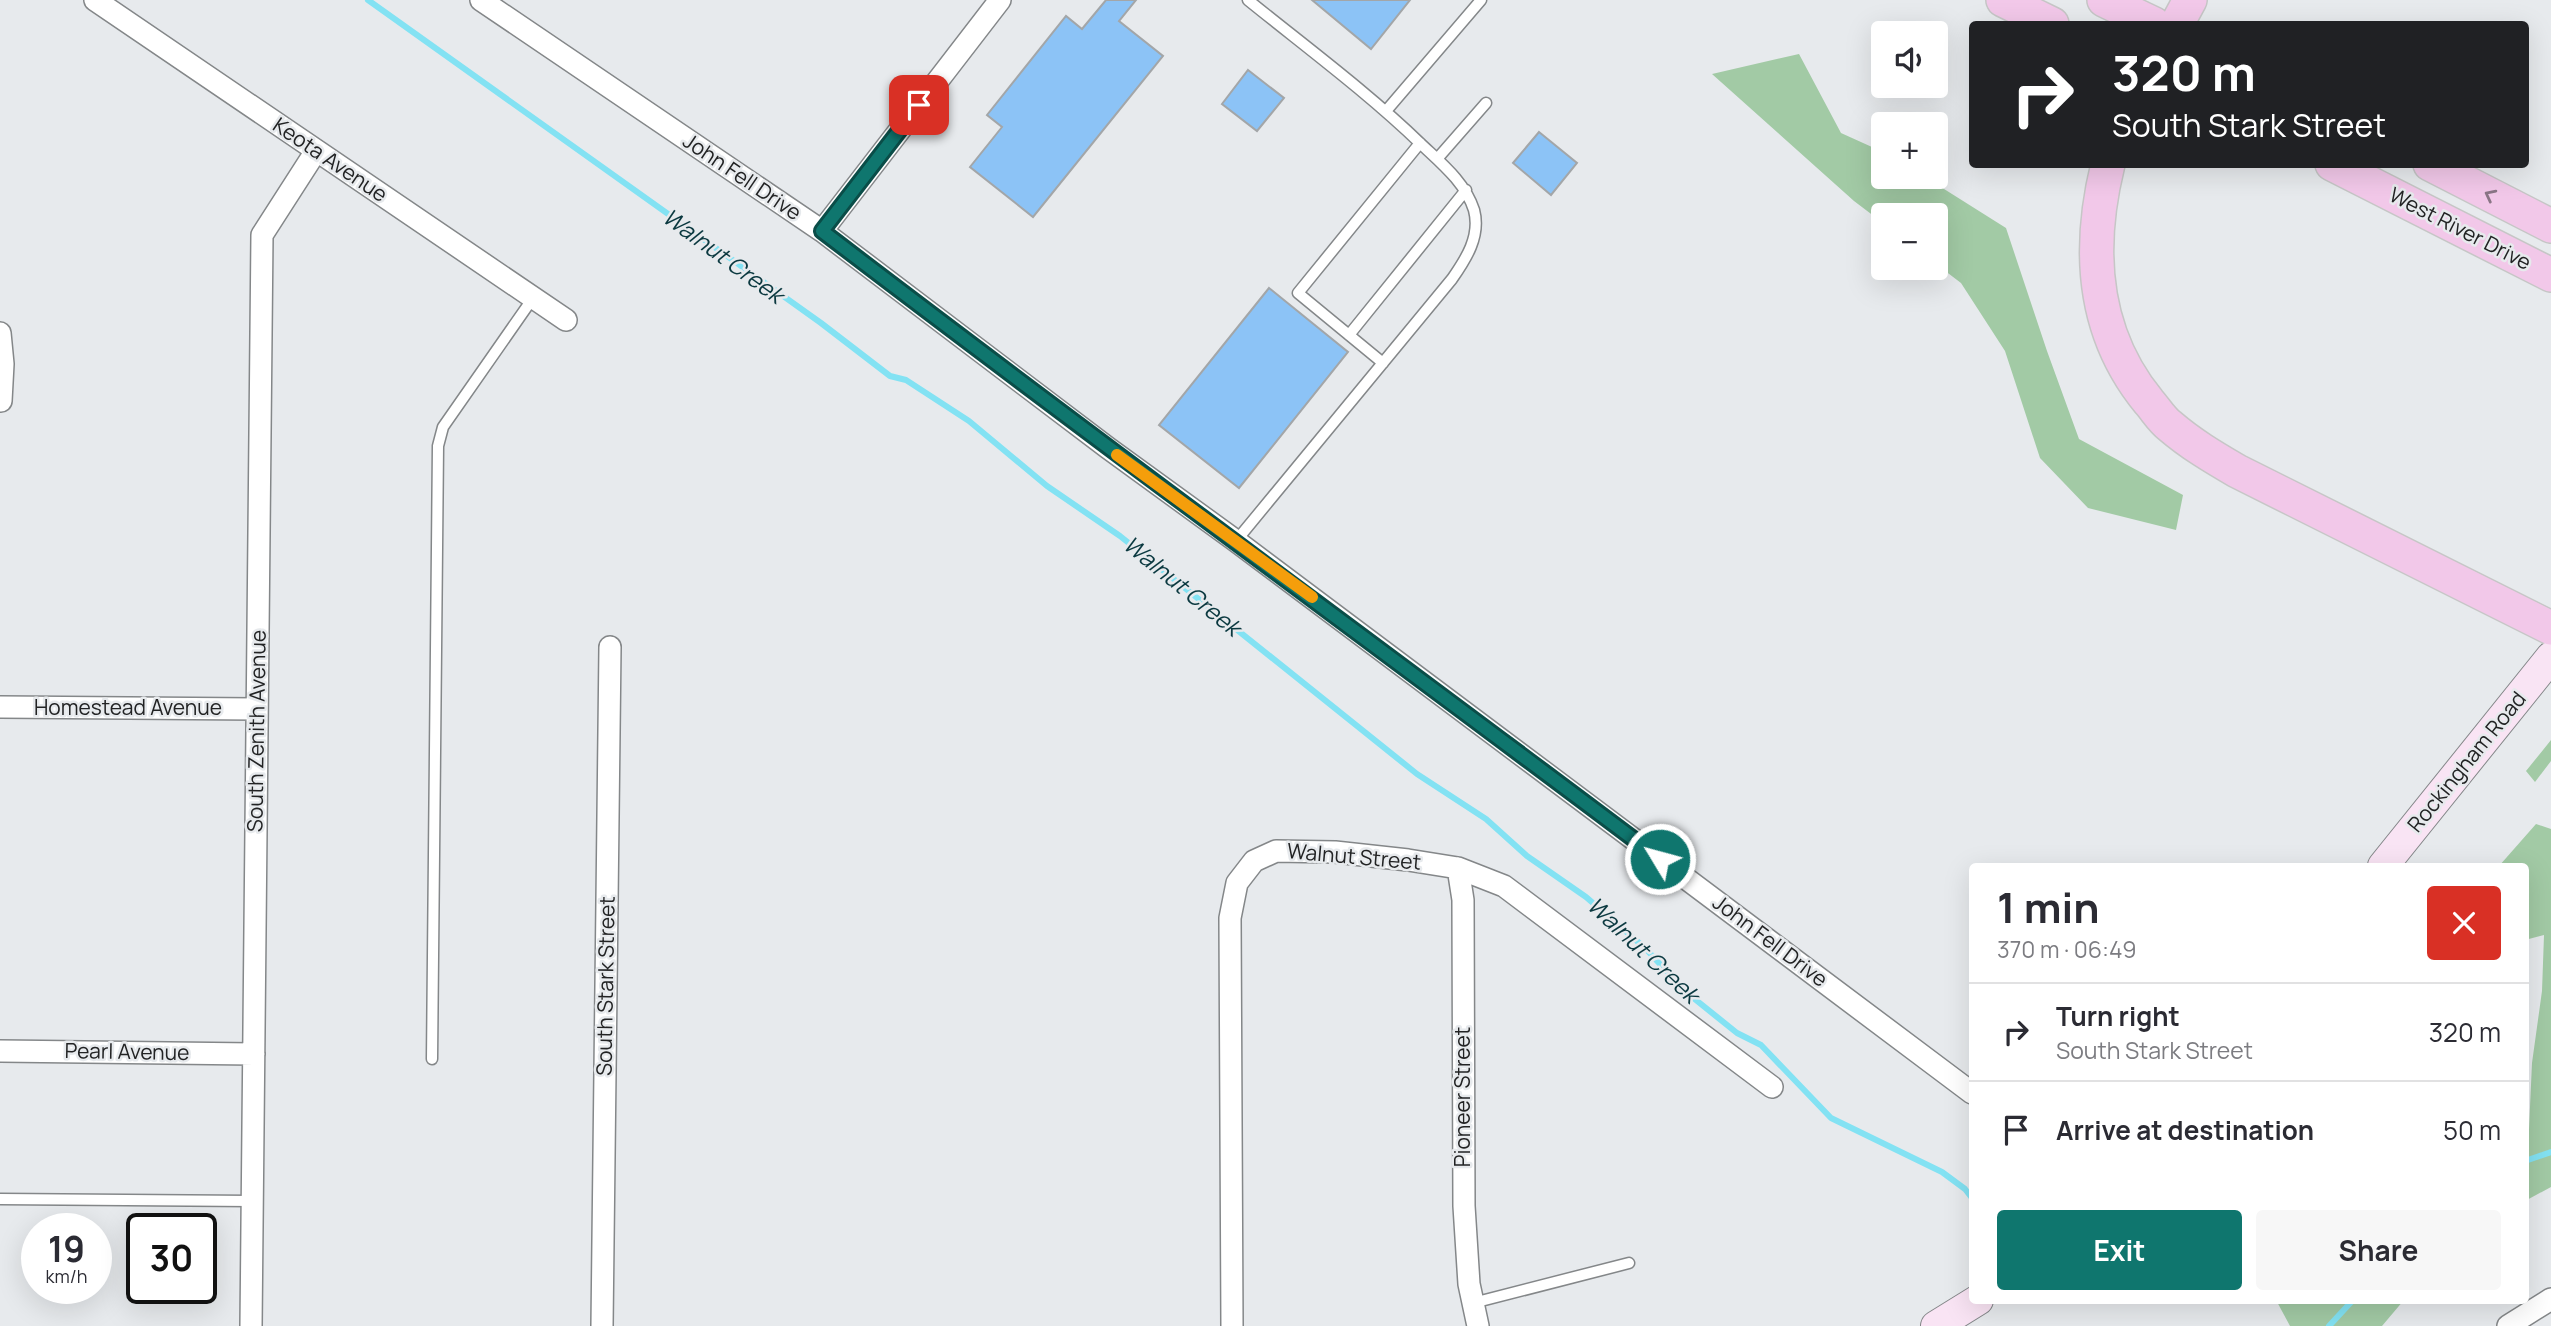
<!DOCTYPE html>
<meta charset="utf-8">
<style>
body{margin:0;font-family:Manrope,sans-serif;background:#f7f7f7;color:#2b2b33;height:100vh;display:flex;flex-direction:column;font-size:26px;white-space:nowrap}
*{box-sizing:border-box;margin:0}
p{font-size:23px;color:#7c7c81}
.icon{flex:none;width:38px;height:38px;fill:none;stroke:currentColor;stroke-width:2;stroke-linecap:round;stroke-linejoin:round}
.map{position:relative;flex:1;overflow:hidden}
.drawer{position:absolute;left:1969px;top:863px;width:560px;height:441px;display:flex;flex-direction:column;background:#fff;border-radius:7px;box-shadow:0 7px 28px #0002}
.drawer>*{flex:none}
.hud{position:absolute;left:1969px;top:21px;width:560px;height:147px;border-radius:7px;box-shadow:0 7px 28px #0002;background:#202124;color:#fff;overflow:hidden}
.tools{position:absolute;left:1871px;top:21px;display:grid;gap:14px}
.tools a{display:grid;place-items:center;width:77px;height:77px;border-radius:7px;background:#fff;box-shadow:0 7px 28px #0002;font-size:35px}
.speed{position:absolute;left:21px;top:1213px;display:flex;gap:14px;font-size:35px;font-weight:700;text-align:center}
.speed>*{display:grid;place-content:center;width:91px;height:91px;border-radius:50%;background:#fff;box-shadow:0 7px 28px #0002;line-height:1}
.speed small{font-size:18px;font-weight:400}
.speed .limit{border:4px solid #111;border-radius:10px;background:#fff;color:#111}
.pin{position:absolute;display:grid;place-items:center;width:60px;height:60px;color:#fff;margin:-30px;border-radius:14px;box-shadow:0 4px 10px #0006}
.me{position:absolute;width:77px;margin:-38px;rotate:307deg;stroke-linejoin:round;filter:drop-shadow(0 0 5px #0008)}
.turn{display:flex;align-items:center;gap:24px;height:147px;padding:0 28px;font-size:32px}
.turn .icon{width:91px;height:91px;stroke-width:2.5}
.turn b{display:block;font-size:49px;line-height:60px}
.round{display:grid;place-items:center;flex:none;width:74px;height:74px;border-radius:7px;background:#f7f7f7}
.head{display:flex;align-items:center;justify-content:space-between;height:119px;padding:0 28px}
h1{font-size:42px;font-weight:700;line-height:52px}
.button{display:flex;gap:14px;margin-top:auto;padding:14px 28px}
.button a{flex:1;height:80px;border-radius:7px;background:#0f766e;color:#fff;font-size:28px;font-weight:700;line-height:80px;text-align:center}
.button a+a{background:#f7f7f7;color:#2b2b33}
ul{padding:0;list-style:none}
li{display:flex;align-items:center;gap:21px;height:98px;padding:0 28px;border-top:2px solid #e1e1e2}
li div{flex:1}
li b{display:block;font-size:26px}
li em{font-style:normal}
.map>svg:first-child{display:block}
.green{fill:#a2caa5}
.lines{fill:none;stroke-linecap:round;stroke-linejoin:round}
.stream{stroke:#83e2f3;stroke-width:6}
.building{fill:#8cc3f6;stroke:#a3a6a8;stroke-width:2}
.lane-casing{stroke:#848789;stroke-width:13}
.street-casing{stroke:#848789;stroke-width:24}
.secondary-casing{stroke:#848789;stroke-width:32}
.primary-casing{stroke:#c6c6c6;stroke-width:36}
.lane{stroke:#fff;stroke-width:10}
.street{stroke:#fff;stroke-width:21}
.secondary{stroke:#f9e4f4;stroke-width:30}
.primary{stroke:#f2c8e9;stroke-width:33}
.oneway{stroke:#8a7686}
.route-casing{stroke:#0a4d48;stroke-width:18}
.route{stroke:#0f766e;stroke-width:12}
.slow{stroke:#f59e0b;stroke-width:12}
.labels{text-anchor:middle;stroke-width:5;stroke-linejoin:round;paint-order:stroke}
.street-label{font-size:21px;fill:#222324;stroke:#e7eaed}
.water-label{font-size:23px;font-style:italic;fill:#0b3940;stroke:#e7eaed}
</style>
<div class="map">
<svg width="2551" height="1326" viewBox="0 0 2551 1326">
<rect width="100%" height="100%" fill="#e7eaed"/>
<!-- green -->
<path class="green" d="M1799 54 1841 133 1883 152V177H1925L2006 228 2047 351 2079 439 2183 495 2176 530 2088 508 2040 458 2005 351 1961 283 1936 264V215H1883V223L1854 201 1712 74Z
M2551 740V761L2535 782 2526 771Z
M2536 824 2551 829V1187L2525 1201V1135L2529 1129 2532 1063 2542 991 2544 935 2525 940V866H2499Z
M2276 1300H2404L2382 1326H2290Z"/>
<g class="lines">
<!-- stream -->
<path class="stream" d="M368 0 821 323 890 376 906 380 969 421 1047 486 1120 536 1417 774 1486 819 1527 856 1586 897 1645 948 1686 992 1737 1033 1761 1045 1831 1118 1942 1172 1965 1189 1972 1198
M2525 1161 2551 1152
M2329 1326 2353 1300"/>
</g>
<!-- building -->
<path class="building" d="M1106 0H1136L1119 21 1163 56 1033 217 970 167 1002 127 987 115 1066 16 1082 29Z
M1312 0H1410L1371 49Z
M1248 70 1284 98 1257 131 1222 104Z
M1539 132 1577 163 1551 195 1513 163Z
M1269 288 1348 352 1239 488 1159 425Z"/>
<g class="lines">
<defs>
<path id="lane" d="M1386 111 1481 0
M1437 159 1486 103
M1349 335 1466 190
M1383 363 1298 293 1420 143
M1236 541 1452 279C1466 259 1481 236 1474 210 1465 182 1441 163 1421 144 1367 92 1306 47 1248 0
M432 1059 438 446 443 427 533 298
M0 1199 252 1201
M1473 1303 1629 1263"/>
<path id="street" d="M95 0 566 320
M481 0 822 231 1108 448 1236 541 1972 1093
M822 231 1000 0
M0 333 3 364 1 401
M0 707 257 709
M1458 868 1463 900 1464 1206 1469 1284 1478 1326
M0 1051 254 1054
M251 1326 262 235 316 151
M602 1326 610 647
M1232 1326 1230 918 1237 883 1254 861 1276 851 1335 852 1408 860 1458 868 1504 886 1772 1087
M2508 1326 2551 1299"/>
<path id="secondary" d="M2383 866 2551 657
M1936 1326 1978 1300"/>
<path id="primary" d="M2003 0 2052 24
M2104 0 2154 24
M2177 24 2190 0
M2108 164C2087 249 2092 333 2149 402 2156 410 2162 420 2170 426 2191 444 2213 457 2237 471L2551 628
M2332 164 2551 275
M2430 164 2551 226"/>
</defs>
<!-- lane casing -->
<use href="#lane" class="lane-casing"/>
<!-- street casing -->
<use href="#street" class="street-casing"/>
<!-- secondary casing -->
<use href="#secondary" class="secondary-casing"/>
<!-- primary casing -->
<use href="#primary" class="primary-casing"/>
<!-- lane -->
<use href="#lane" class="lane"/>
<!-- street -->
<use href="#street" class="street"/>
<!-- secondary -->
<use href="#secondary" class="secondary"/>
<!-- primary -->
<use href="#primary" class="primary"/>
</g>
<!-- one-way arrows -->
<defs><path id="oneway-chevron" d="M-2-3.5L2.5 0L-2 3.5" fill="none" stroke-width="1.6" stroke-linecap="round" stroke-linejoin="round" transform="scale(1.75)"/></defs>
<use class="oneway" href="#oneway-chevron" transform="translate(2490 195) rotate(-153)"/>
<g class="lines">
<defs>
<path id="route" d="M919 105 822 231C1099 443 1381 649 1660 859"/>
</defs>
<!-- route casing -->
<use href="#route" class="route-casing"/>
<!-- route -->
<use href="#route" class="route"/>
<!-- slow -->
<path class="slow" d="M1117 455 1312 597"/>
</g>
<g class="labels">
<!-- street labels -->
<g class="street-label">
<text transform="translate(330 160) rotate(34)" y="7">Keota Avenue</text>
<text transform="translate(742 177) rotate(34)" y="7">John Fell Drive</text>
<text transform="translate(2460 229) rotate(27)" y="7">West River Drive</text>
<text x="128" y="715">Homestead Avenue</text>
<text transform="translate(257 731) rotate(-89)" y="7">South Zenith Avenue</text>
<text transform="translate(2467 762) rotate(-51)" y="7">Rockingham Road</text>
<text transform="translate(1354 857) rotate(5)" y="7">Walnut Street</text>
<text transform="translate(1770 941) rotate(37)" y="7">John Fell Drive</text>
<text transform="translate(606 986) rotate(-89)" y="7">South Stark Street</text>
<text transform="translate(127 1052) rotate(1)" y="7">Pearl Avenue</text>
<text transform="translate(1463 1097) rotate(-90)" y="7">Pioneer Street</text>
</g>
<!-- water labels -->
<g class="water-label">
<text transform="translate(723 256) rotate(36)" y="8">Walnut Creek</text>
<text transform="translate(1182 586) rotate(39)" y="8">Walnut Creek</text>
<text transform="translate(1643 950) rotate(43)" y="8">Walnut Creek</text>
</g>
</g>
</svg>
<div class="tools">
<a><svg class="icon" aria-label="sound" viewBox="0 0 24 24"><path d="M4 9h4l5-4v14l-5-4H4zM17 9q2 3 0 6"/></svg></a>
<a>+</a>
<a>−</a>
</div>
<div class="speed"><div>19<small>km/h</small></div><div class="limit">30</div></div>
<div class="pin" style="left:919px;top:105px;background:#d93025"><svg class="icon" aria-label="arrive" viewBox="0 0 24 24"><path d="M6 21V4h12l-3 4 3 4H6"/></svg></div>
<svg class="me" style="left:1660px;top:859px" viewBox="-20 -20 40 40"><circle r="17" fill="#0f766e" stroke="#fff" stroke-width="3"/><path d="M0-11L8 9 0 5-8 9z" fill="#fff"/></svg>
<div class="hud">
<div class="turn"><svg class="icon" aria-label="right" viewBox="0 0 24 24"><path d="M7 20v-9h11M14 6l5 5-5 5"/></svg><div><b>320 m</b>South Stark Street</div></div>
</div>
<section class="drawer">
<div class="head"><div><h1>1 min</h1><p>370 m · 06:49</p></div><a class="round" style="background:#d93025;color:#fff"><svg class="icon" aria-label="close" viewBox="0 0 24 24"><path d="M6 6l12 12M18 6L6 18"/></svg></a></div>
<ul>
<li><svg class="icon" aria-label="right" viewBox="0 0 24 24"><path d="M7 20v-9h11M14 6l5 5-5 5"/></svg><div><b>Turn right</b><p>South Stark Street</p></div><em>320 m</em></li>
<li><svg class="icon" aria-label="arrive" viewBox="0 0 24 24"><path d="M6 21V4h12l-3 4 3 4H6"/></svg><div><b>Arrive at destination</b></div><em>50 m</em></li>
</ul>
<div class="button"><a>Exit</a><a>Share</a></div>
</section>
</div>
